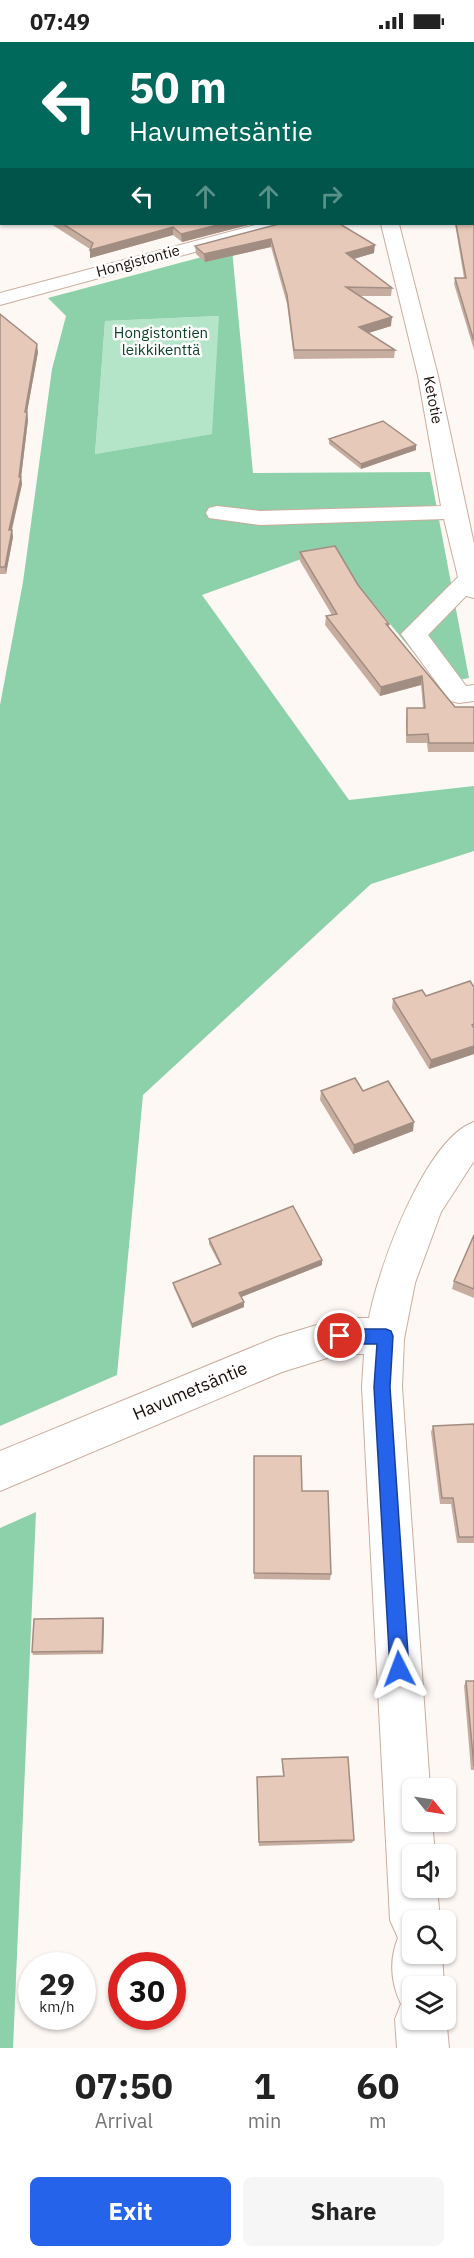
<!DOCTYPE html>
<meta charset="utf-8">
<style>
body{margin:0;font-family:"IBM Plex Sans",sans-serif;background:#f6f6f6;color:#222;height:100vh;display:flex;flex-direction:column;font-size:22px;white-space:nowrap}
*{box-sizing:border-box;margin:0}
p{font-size:20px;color:#767676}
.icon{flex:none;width:33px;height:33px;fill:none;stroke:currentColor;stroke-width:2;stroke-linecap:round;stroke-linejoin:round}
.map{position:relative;height:2006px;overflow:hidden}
.side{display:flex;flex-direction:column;background:#fff;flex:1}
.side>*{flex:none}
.hud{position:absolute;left:0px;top:0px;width:474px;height:183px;box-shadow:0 2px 4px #0004;background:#00695c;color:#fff;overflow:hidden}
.needle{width:39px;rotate:120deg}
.tools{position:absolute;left:402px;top:1736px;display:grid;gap:12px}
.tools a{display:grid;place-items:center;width:54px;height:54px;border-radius:9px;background:#fff;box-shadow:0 2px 4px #0004;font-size:30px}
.speed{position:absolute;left:18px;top:1910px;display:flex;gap:12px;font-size:30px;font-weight:700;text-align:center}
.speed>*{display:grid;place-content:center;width:78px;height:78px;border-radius:50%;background:#fff;box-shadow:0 2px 4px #0004;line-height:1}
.speed small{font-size:15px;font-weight:400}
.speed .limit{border:9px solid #d22;background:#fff;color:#111}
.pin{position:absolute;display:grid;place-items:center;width:51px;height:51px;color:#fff;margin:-26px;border:3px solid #fff;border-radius:50%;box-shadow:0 2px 6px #0007}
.me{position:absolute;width:66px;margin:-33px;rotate:357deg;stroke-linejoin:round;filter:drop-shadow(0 0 4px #0008)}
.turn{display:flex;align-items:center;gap:21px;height:126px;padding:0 30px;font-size:27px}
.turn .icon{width:78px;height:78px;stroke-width:2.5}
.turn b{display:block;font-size:42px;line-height:51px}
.lanes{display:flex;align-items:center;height:57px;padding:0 30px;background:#0003;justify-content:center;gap:30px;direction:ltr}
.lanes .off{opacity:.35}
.eta{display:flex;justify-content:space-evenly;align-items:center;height:102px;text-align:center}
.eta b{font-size:36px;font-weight:800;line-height:42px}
.action{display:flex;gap:12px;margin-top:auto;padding:12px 30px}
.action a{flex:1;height:69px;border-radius:9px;background:#2563eb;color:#fff;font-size:24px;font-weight:800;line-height:69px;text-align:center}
.action a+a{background:#f6f6f6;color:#222}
.status{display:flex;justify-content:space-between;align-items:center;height:42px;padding:0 30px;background:#fff;direction:ltr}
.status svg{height:16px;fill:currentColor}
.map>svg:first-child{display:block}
.green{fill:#b5e5c9}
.forest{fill:#8dd1ab;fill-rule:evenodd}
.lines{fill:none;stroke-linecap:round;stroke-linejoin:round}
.minor-casing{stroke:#caad9e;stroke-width:2}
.minor{fill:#fff;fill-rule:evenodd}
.wall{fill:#c7ad9f}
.shaded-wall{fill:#a28d82}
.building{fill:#e7c9b9;stroke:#a28d82;stroke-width:1.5}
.route{fill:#2563eb;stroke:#184099;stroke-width:1.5}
.labels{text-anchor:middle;stroke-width:5;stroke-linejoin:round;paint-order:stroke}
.far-street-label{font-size:15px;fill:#190f0a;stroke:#fff}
.far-park-label{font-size:15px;fill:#0d432b;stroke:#fff}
.street-label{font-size:18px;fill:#190f0a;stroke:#fff}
</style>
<div class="status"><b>07:49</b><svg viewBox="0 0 49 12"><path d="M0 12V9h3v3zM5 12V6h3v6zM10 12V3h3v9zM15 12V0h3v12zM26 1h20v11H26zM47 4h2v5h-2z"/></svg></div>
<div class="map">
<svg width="474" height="2006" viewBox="0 0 474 2006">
<rect width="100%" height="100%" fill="#fef8f5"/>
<!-- green -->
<path class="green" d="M220 274 213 392 95 412 105 279Z"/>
<!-- forest -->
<path class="forest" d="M232 207 253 431 430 430 469 636 439 642 329 507 202 553 349 758 474 744V809L371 842 143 1053 117 1333 0 1384V663L23 540 52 327 66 274 48 256ZM219 274 212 392 95 412 105 279Z
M36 1470 13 2006H0V1486Z"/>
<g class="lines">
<defs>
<path id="minor" d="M72 0H93L71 2Z
M472 66 474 67V77L472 76Z
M0 122H2V133L0 132Z
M472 123H474V133H472Z
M259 182H286L283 186 0 263V251Z
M381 182H399L438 334 474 502V556L466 554 428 593 466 644 474 643V659L459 661 450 659 401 592 458 535 444 477 260 483 209 476 206 471 209 466 217 464 260 469 441 464 418 334Z
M474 1080V1119L441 1170 415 1241 404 1297 402 1345 430 1746H412V1779H432L435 1812H412V1845H437L440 1878H412V1911H442L444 1944H412V1977H446V1974L449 2006H397L395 1977 401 1962C391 1941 389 1918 398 1896L390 1878 388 1838 362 1345 364 1312H340L282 1330 0 1449V1409L277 1295 340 1276H369C378 1227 425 1097 474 1080Z"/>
</defs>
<!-- minor casing -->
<use href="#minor" class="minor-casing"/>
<!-- minor -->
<use href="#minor" class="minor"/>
</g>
<!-- wall -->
<path class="wall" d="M474 0V66L472 65V2Z
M474 168V308L454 242 455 236H464L455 182H472Z
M51 182H252L182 200 173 193 90 216V207Z
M279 182 374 211 354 217 392 246 391 254H359L391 284 368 291 395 308 394 316 294 317 287 262 271 205 205 220 196 212 195 204Z
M0 272 38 310 27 370 28 378 21 435 22 442 12 488 13 495 6 532H0Z
M329 397 416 408 361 427 329 402Z
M300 510 358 543 389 582V585L455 665H474V710H428L427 701H406V674L407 666H423L421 643 380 654 325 583 326 574 332 573 300 519Z
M474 945V1012L429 1027 392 966 393 957 426 954Z
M321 1049 413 1089 353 1112 320 1058Z
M474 1193V1256L452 1247 454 1239Z
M209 1197 322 1218V1223L241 1255 244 1265 192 1286 174 1246 173 1241 220 1223 209 1202Z
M474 1382V1501H457L451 1462H440L431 1390 433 1384Z
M254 1414 302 1449 331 1532 330 1538 254 1537Z
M103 1576 104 1579 103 1612 33 1613 32 1610Z
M466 1639H474V1728H471L464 1644Z
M282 1717 354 1798 352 1801 259 1804 257 1739 283 1734Z"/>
<!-- shaded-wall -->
<path class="shaded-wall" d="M222 182H252L182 200 181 192Z
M173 185V193L90 216V208Z
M271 197V205L205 220 204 212Z
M375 203 374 211 346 219V211Z
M392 275 391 284 359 294V285Z
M37 302 38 310 27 370 28 378 21 436V435L22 442 10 495 9 488 19 435 25 370Z
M416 403V408L361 427V422Z
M12 488 13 495 6 532 5 525Z
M422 634 421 643 380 654 381 645Z
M474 1004V1012L429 1027 431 1018Z
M414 1080 413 1089 353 1112 354 1103Z
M322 1218V1223L239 1256V1251Z
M244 1260V1265L192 1286V1282Z
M103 1576 104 1579 103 1612 102 1609Z"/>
<!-- building -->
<path class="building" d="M90 0H474V58L472 56V2H82Z
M0 14H2V44L0 43Z
M0 55H2V82L0 83Z
M472 82 474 83V100L472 101Z
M0 97H2V111L0 110Z
M472 168H474V299L455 236H466L456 182H472Z
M63 182H222L181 192 173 185 90 208 93 201Z
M279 182H340L375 203 346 211 392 246 346 245 392 275 359 285 395 308H294L287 253 271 197 204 212 195 204Z
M0 272 37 302 25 370H27L19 435H21L9 488H12L5 525H0Z
M383 379 416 403 361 422 329 397Z
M335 504 358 543 389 582H386L455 665H474V701H429L428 692 407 693V666H425L422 634 381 645 326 574 337 572 300 510Z
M470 939 474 945V982L472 983 474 986V1004L431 1018 393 957 422 948 426 954Z
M355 1036 363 1049 388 1039 414 1080 354 1103 321 1049Z
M293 1164 322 1218 239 1251 244 1260 192 1282 173 1241 221 1222 209 1197Z
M474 1193V1247L454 1239Z
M474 1382V1495H459L453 1456H442L433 1384Z
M254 1414H301L302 1449H328L331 1532 254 1531Z
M103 1576 102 1609 32 1610 34 1577Z
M466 1639H474V1724Z
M348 1715 354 1798 259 1800 257 1735 284 1734 282 1717Z"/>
<!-- route -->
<path class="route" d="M340 1287H386L391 1289 393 1294 390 1345 409 1627 406 1633 399 1636 393 1633 390 1627 374 1345 377 1302H340L334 1300 332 1294 334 1289Z"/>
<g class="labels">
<!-- far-street labels -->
<g class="far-street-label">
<text transform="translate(138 219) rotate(-15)" y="5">Hongistontie</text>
<text transform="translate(433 358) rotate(79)" y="5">Ketotie</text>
</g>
<!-- far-park labels -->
<g class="far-park-label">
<text x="161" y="296">Hongistontien<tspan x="161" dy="17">leikkikenttä</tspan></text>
</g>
<!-- street labels -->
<g class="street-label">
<text transform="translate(190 1349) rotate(-23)" y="6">Havumetsäntie</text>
</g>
</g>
</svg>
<div class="tools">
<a><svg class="needle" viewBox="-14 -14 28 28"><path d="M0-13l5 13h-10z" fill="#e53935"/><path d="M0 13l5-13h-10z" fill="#767676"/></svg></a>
<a><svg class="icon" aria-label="sound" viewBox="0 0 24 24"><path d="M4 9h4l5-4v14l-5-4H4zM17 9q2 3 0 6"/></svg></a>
<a><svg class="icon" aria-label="search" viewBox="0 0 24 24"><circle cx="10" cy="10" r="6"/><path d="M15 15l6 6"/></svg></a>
<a><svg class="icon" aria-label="layers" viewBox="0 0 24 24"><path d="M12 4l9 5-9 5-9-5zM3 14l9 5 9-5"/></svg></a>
</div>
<div class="speed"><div>29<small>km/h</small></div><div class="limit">30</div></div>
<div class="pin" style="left:340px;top:1294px;background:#d93025"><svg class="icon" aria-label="arrive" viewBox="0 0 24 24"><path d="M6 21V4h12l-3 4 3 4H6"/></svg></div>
<svg class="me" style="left:399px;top:1627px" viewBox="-20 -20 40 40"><path d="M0-17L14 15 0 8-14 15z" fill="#2563eb" stroke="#fff" stroke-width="4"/></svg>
<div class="hud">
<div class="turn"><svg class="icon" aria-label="left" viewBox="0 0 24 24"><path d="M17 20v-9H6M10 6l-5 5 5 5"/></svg><div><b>50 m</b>Havumetsäntie</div></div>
<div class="lanes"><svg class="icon" aria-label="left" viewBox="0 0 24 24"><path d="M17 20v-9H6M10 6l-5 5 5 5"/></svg><svg class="icon off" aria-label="ahead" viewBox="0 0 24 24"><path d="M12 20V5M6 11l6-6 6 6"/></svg><svg class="icon off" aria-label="ahead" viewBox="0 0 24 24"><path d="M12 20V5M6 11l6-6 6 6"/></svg><svg class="icon off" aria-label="right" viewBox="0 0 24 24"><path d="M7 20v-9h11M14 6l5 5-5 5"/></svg></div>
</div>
</div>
<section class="side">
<div class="eta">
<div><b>07:50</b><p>Arrival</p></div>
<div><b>1</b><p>min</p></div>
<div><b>60</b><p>m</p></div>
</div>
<div class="action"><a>Exit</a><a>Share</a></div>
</section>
